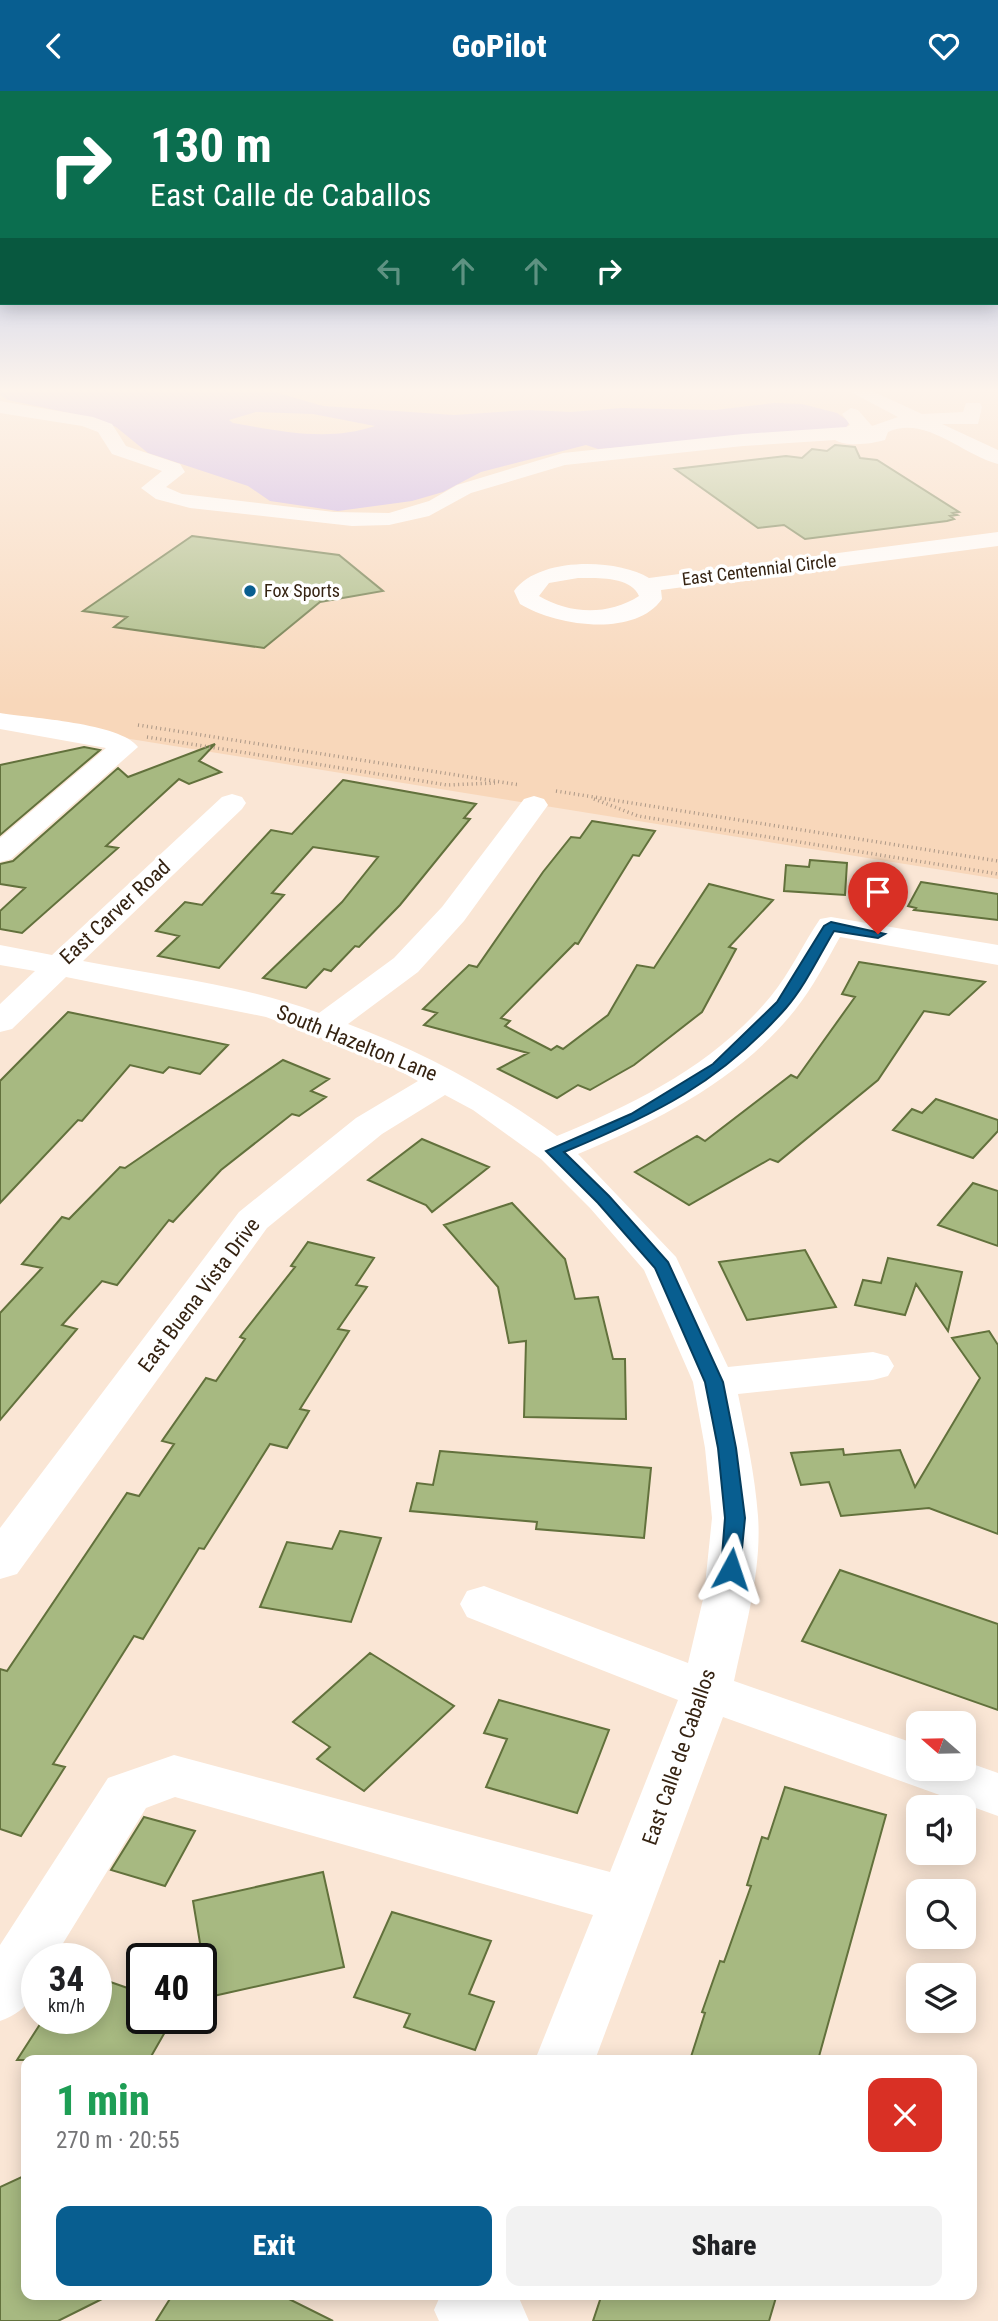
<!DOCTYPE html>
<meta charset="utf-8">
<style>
body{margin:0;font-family:"Roboto Condensed",sans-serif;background:#f2f2f2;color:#202124;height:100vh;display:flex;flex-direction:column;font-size:26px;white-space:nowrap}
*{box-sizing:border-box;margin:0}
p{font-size:23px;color:#757577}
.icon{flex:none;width:38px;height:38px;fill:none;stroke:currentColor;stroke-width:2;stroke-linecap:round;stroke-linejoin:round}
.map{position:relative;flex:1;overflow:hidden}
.sheet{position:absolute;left:21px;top:1964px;width:956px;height:245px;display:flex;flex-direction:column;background:#fff;border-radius:14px;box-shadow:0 4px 18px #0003}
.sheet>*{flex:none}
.banner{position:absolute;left:0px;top:0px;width:999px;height:214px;box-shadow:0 4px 18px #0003;background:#0b6e4f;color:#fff;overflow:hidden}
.needle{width:46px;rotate:290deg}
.tools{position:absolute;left:906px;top:1620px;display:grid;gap:14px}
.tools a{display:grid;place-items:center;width:70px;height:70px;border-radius:14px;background:#fff;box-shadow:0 4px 18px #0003;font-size:35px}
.speed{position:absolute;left:21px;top:1852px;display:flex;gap:14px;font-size:35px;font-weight:700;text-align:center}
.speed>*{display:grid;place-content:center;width:91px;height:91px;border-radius:50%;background:#fff;box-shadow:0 4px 18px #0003;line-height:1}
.speed small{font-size:18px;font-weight:400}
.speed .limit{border:4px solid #111;border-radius:10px;background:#fff;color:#111}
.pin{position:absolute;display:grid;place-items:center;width:60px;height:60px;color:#fff;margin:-72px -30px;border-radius:50% 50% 50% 0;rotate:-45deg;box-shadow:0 0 7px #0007}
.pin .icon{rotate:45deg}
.me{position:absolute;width:77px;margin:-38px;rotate:5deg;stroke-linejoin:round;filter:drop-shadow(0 0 5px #0008)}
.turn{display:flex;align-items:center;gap:24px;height:147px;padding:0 35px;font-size:32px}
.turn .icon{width:91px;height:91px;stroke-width:2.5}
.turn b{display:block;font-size:49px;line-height:60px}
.lanes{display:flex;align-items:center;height:66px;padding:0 35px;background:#0003;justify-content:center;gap:35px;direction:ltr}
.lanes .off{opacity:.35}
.round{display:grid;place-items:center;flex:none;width:74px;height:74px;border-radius:14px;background:#f2f2f2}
.summary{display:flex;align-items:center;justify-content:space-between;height:119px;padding:0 35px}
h1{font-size:42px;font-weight:800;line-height:52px;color:#1e9e55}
.primary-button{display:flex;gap:14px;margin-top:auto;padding:14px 35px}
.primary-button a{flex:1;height:80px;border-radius:14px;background:#085e90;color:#fff;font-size:28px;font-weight:800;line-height:80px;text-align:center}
.primary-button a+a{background:#f2f2f2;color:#202124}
header{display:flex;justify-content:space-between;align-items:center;height:91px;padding:0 35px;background:#085e90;color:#fff;font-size:32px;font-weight:800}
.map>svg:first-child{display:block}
.built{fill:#f8d7ba}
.water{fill:#c0a6e6;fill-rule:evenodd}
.building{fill:#a7b981;stroke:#62713c;stroke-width:2}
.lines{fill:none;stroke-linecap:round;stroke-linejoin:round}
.path{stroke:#ab9786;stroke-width:3.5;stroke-dasharray:1 3.5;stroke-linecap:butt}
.minor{fill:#fff;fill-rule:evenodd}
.route{fill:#085e90;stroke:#053d5e;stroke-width:2}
.poi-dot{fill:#085e90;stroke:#fff;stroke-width:2.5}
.labels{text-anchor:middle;stroke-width:7;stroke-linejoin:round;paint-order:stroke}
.far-street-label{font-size:18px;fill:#352312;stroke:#fff}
.far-poi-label{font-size:18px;fill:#352312;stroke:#fff;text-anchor:start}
.street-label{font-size:21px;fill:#352312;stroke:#fff}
</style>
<header><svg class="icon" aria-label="back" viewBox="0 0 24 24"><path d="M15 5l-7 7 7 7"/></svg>GoPilot<svg class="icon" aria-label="heart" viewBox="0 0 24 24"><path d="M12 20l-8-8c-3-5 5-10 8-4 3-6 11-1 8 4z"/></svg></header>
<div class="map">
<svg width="998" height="2230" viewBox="0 0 998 2230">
<rect width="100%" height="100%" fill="#fae6d5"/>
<!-- built -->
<path class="built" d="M0 299H998V788L0 627Z"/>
<!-- water -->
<path class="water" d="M0 299H268L323 315 454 324 528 319 571 321 621 317 715 319 774 312 802 313 837 322 850 331 845 338 598 358 586 354 481 381 443 401 412 410 338 420 270 410 248 395 148 362 116 336 97 328 8 309 0 304ZM256 321 313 323 375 335C328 351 280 340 233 332L229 329Z"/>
<!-- building -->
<path class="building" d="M835 354 855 356 860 367 877 369 959 421 953 422 957 424 950 425 954 428 947 430 805 448 784 434 758 437 675 378 786 365 802 367 812 358 827 360Z
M192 445 339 464 383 500 320 511 264 557 114 536 127 526 83 520Z
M215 653 199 670 221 681 189 693 179 688 106 755 118 757 22 842 0 838V820L25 797 0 793V773L13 770 118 677 128 686Z
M84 656 100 659 0 744V674Z
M343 689 476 713 464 727 470 728 400 814 359 856 355 855 331 880 324 878 306 897 263 887 342 811 378 766 313 756 272 802 284 804 219 877 158 865 179 845 156 840 185 811 202 814 271 739 292 743Z
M592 730 655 740 639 765 633 764 578 853 575 852 501 927 510 930 505 935 551 959 557 955 563 958 608 924 637 874 654 877 709 793 773 809 729 856 736 858 702 921 634 974 590 999 578 994 557 1007 498 978 528 962 424 934 437 922 423 918 469 874 477 876 543 781 571 746 580 747Z
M810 769 847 772 845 804 784 800 786 774 809 776Z
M921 791 998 803V829L914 819 916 817 908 815Z
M859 871 985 891 949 924 924 920 878 989 778 1071 770 1068 689 1114 635 1081 697 1045 705 1050 791 984 797 987 855 906 842 903Z
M68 921 228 954 200 983 169 976 163 982 130 974 82 1030 78 1029 0 1112V990Z
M283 969 329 988 311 1000 326 1006 299 1025 292 1023 221 1079 173 1131 169 1129 117 1194 102 1190 62 1234 77 1238 0 1329V1222L42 1177 22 1173 62 1126 69 1128 120 1076 125 1077Z
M936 1008 998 1029V1040L973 1067 893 1039 912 1018 922 1022Z
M422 1048 489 1076 432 1121 426 1114 368 1089Z
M973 1092 998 1100V1155L938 1134Z
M512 1112 565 1168 575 1208 598 1206 613 1268H625L626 1328 524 1326 526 1250 509 1252 498 1196 444 1134Z
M308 1151 374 1167 356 1194 367 1196 338 1238 349 1240 300 1318 309 1320 287 1357 270 1353 204 1458 199 1457 143 1548 134 1545 53 1673 65 1676 21 1745 0 1738V1578L7 1580 127 1402 139 1405 174 1353 162 1350 206 1287 216 1290 245 1248 240 1246 295 1176 291 1175Z
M805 1159 836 1216 747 1229 719 1171Z
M888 1167 962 1181 948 1240 916 1193 905 1224 855 1214 863 1189 881 1192Z
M989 1240 998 1254V1443L929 1417 841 1425 829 1391 801 1394 791 1362 843 1358 844 1364 900 1359 915 1396 980 1287 952 1247Z
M440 1360 651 1377 644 1447 536 1438 537 1431 410 1420 417 1392 433 1394Z
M340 1440 381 1447 351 1531 260 1516 287 1451 332 1458Z
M840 1479 998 1533V1619L802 1550Z
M370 1562 454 1615 364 1700 317 1668 330 1656 293 1631Z
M499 1609 609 1639 577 1722 486 1696 507 1648 484 1642Z
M785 1696 886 1724 818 1969H690L705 1922 702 1921 720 1870 724 1871 751 1795 747 1794 762 1746 768 1748Z
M144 1726 195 1740 165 1795 111 1779Z
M323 1781 344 1876 209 1906 193 1810Z
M392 1821 491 1850 469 1903 494 1911 475 1959 404 1936 410 1923 354 1906Z
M96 1886 142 1902V1927H173L149 1969H17L44 1927H96Z
M26 2084V2203H112L58 2230H0V2096Z
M173 2203H279L333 2230H156Z
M602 2203H777L769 2230H593Z"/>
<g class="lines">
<!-- path -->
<path class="path" d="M138 634 520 694
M147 646 447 694 495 692
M556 700 998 770
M594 708 638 725 998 783"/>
<!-- minor -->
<path class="minor" d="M847 299H870L922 323 963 321 966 312H980L982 316 978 333H942L998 359V373C962 364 926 324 888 341L885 349C871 353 847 356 835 349L743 355 565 374 471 402 429 425 389 434 352 435 190 417 156 408 141 397 162 380 112 363 98 341 82 335 0 322V310L93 326 112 333 126 355 180 373 185 381 166 396 182 403 334 421 389 422 429 410 457 394 563 362 743 343 846 336 850 334 842 323 851 317 858 319 872 335 898 326Z
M998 441V455L661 499 662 508C634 548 554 534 520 513L514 500C538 466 616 467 649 487ZM578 487C596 487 631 485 639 505 608 525 569 523 539 505L549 492Z
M0 622C30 627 121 632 138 656L11 768 0 771V747L106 657 0 638Z
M232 703 242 706 246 712 242 718 83 870C162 885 244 894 319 922L394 867 442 816 524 708 534 705 544 708 548 714 464 830 418 881 348 933C425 962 490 997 557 1045 637 1012 715 973 771 905 790 882 803 853 820 828L831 826 998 854V874L840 846C826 871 813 896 795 919 739 989 659 1029 578 1063L676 1166 728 1276 873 1261 888 1265 894 1275 888 1285 873 1289 738 1303C746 1343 755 1384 758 1425 762 1479 745 1537 734 1590L919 1654V1678H964V1670L998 1682V1725L723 1626 595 1969H535L593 1824 175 1706 146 1717 54 1867H37C37 1900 33 1918 0 1930V1854L108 1687 174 1664 610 1781 678 1609 467 1526 460 1513 467 1500 484 1495 688 1572 704 1504 712 1427 705 1357 693 1291 644 1179 590 1117 541 1068 473 1019 445 1004 382 1043 267 1137 17 1483 0 1488V1437L239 1121 356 1027 418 990 378 968 266 926 66 886 12 938 0 941V913L35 880 0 874V854L52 864 222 706Z
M441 2203H511L519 2207 529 2230H439L434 2219Z"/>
</g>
<!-- sky -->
<linearGradient id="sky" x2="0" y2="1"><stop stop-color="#98aee7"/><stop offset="0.49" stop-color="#fdf4ec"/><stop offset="1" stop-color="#fdf4ec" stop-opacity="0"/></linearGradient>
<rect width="998" height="611" fill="url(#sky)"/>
<!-- route -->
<path class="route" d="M831 831 885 843 878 847 834 840C819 865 805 895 786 917 720 992 654 1024 564 1061L609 1105 668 1171 723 1291 736 1357 745 1427 740 1478 731 1485 721 1478 725 1427 718 1357 705 1291 655 1177 598 1112 546 1060 631 1023 713 973 777 911 824 835Z"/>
<!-- markers -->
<circle class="poi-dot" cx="250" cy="500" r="7"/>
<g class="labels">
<!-- far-street labels -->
<g class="far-street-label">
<text transform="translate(759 479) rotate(-7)" y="6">East Centennial Circle</text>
</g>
<!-- far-poi labels -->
<g class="far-poi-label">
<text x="264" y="506">Fox Sports</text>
</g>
<!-- street labels -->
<g class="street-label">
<text transform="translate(115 821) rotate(-43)" y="7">East Carver Road</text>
<text transform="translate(357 952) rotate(22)" y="7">South Hazelton Lane</text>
<text transform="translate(199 1204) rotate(-53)" y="7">East Buena Vista Drive</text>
<text transform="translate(679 1666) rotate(-71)" y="7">East Calle de Caballos</text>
</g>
</g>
</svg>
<div class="tools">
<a><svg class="needle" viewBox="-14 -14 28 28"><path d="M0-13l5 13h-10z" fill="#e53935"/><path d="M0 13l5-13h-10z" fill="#757577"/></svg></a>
<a><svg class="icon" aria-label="sound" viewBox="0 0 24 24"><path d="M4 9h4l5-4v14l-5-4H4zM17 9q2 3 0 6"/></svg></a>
<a><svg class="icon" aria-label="search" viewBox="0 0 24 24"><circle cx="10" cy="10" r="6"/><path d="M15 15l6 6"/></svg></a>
<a><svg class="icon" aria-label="layers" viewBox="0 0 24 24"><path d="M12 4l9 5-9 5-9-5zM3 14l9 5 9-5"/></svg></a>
</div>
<div class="speed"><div>34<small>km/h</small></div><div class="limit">40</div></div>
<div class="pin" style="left:878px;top:843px;background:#d93025"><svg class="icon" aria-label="arrive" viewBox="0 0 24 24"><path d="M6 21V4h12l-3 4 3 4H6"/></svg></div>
<svg class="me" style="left:731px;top:1478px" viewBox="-20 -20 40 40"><path d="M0-17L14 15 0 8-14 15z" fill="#085e90" stroke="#fff" stroke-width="4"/></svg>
<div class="banner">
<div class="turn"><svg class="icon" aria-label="right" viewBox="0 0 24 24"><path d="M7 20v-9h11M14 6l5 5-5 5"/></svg><div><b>130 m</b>East Calle de Caballos</div></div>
<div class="lanes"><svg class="icon off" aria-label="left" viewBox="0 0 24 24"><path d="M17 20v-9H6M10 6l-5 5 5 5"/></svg><svg class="icon off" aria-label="ahead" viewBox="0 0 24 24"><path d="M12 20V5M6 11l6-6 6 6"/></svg><svg class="icon off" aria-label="ahead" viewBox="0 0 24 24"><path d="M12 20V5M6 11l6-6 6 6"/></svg><svg class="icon" aria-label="right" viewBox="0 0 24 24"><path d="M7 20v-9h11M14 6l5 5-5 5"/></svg></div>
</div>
<section class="sheet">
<div class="summary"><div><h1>1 min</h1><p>270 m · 20:55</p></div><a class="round" style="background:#d93025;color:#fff"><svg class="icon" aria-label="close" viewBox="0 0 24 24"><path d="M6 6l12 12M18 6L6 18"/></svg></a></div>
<div class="primary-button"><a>Exit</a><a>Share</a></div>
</section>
</div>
